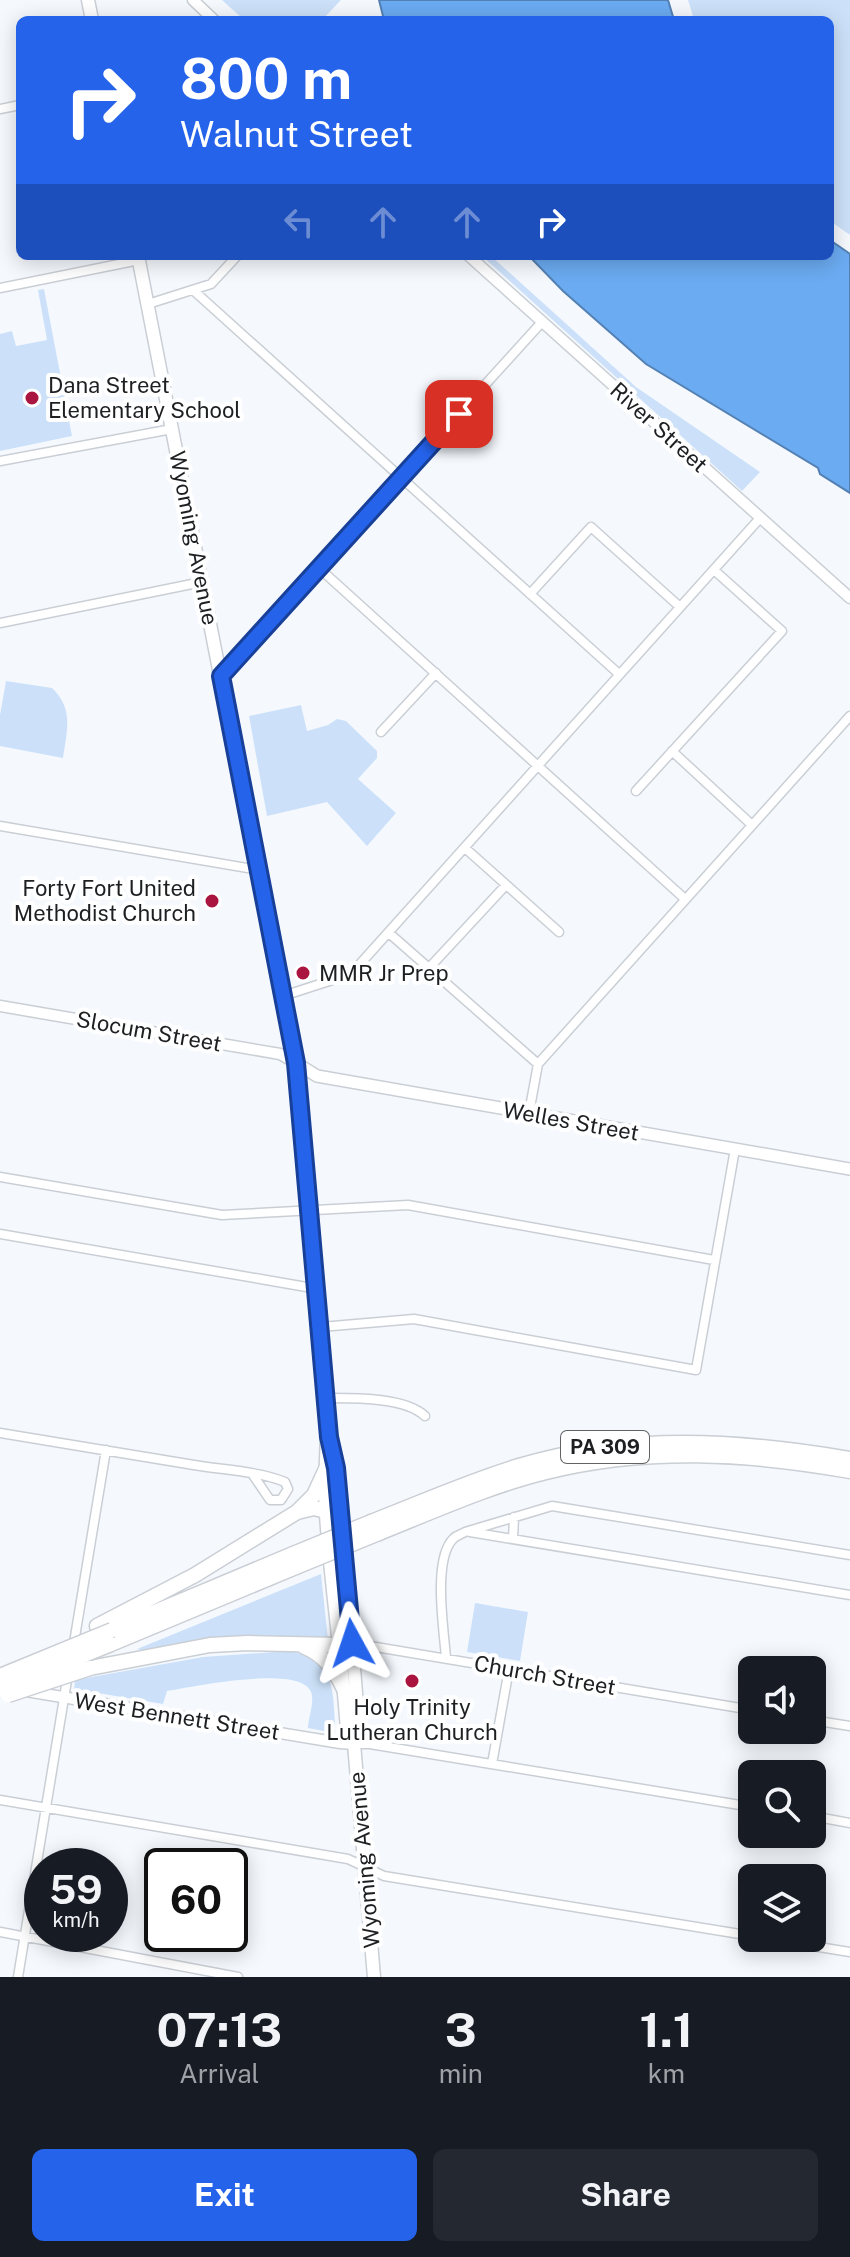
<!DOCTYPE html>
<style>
body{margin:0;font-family:"Public Sans",sans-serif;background:#242831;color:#f1f3f6;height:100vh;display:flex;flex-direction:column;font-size:30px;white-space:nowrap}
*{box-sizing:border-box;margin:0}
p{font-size:26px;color:#9ea1a6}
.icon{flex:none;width:44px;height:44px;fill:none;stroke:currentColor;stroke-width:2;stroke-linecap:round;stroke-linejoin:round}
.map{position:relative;height:1977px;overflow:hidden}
.panel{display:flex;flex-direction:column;background:#171b24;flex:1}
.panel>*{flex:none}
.top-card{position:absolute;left:16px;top:16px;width:818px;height:244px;border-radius:12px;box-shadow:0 4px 20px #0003;background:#2563eb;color:#fff;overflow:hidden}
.tools{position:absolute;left:738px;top:1656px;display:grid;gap:16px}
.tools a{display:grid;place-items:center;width:88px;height:88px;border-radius:12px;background:#171b24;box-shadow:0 4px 20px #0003;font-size:40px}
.speed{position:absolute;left:24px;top:1848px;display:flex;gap:16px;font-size:40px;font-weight:700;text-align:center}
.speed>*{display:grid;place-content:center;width:104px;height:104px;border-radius:50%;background:#171b24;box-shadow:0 4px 20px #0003;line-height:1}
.speed small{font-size:20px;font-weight:400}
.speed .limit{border:4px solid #111;border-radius:12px;background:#fff;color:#111}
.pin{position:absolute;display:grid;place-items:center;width:68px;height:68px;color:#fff;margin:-34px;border-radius:16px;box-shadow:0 4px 12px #0006}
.me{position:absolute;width:88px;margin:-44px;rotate:355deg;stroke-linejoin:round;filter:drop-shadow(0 0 6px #0008)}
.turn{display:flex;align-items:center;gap:28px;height:168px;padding:0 32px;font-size:36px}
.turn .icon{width:104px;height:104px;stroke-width:2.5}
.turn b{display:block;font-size:56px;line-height:68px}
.lanes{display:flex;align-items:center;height:76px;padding:0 32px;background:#0003;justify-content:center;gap:40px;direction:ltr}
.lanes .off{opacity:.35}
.eta{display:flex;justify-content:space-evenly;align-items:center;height:136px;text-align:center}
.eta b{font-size:48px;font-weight:700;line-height:56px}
.action{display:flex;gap:16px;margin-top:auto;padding:16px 32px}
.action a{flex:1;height:92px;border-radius:12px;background:#2563eb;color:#fff;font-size:32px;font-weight:700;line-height:92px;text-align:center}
.action a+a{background:#242831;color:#f1f3f6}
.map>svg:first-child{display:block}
.green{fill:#cce1f9}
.water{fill:#6babf1;stroke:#5481b3;stroke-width:2}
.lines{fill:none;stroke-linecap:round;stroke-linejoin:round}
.minor-casing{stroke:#cacfd5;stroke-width:11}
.tertiary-casing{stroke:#cacfd5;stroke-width:13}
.secondary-casing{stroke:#cacfd5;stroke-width:14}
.primary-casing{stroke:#cacfd5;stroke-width:15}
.motorway-casing{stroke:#cacfd5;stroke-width:17}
.minor{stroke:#fff;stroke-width:8}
.tertiary{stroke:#fff;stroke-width:10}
.secondary{stroke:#fff;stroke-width:11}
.primary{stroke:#fff;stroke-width:12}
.motorway{stroke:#fff;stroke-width:14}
.motorway-bridge-casing{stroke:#cacfd5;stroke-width:17;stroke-linecap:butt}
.motorway-bridge{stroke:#fff;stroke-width:14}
.route-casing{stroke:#184099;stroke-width:20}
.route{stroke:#2563eb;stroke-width:14}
.poi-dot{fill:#aa1540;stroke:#fff;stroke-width:3}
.labels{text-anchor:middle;stroke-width:8;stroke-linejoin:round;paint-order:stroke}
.shield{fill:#fff;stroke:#616264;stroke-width:2}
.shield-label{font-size:20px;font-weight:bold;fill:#1d1f21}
.poi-label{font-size:22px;fill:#1d1f21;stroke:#fff;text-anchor:start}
.street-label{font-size:22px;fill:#1d1f21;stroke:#fff}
</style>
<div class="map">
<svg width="850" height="1977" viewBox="0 0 850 1977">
<rect width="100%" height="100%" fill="#f5f9fe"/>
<!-- green -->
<path class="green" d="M222 0H341L322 20H244Z
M688 0H850V235L830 221V20H694Z
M482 256H491L636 387 760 472 742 491Z
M44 289 72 436 0 451V334L12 331 16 346 47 340 38 290Z
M6 681 52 688C74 709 67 730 63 758L0 746V715Z
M301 705 307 731 328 725 337 719 346 721 377 751V758L358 779 396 813 367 846 327 802 267 816 249 716Z
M321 1574 328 1640 146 1651 137 1649Z
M475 1603 528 1612 520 1661 467 1652Z
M290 1651C333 1659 333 1687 335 1724L329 1732 308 1728C308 1718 315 1702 311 1692 300 1664 191 1687 167 1691L163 1704 74 1689 75 1680 203 1657Z"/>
<!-- water -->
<path class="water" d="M379 0H668L674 20H384Z
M830 240 850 254V493L820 474 818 468 646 364 563 291 529 256H830Z"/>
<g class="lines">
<defs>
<path id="minor" d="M0 109 20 105
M0 288 139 260
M193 290 619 674
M148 304 211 284 237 256
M0 461 172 429
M319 568 685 899
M530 594 591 527 680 607
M0 623 202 582
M221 676 542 322
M381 732 436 673
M672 751 752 825
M636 791 782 631 714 570
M0 826 259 870
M465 848 559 932
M389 933 538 1064
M429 968 506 885
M283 996 351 974 761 517
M529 1113 538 1064 850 716
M0 1177 222 1215 408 1205 714 1260
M0 1234 318 1289
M321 1327 414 1319 696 1370 735 1149
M327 1398C354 1398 405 1397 425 1416
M0 1433C65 1444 129 1454 194 1465 223 1470 258 1471 285 1482L288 1489 281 1500H270L253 1475
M470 1532 850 1595
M513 1539 514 1517
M352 1643 752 1710
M73 1649 106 1450
M446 1658C444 1630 432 1558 454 1538 457 1535 462 1534 465 1532L552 1506 850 1555
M812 1720 850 1726
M354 1744H370L752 1807
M492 1764 509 1669
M0 1800 348 1859 384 1876 752 1936
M812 1816 850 1823
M0 1932 238 1977
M764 1938 850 1952
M18 1977 68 1674"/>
<path id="tertiary" d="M193 0 214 20
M469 256 850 598
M0 1006 280 1054 296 1063
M26 1691 340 1743 354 1744"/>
<path id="secondary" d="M296 1063 317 1076 850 1169"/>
<path id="primary" d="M88 0 92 20
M138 256 296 1063 327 1398C329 1437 323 1476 326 1515 331 1587 342 1658 347 1730L354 1744 374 1977
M332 1448 342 1519 359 1730 354 1744"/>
<path id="motorway" d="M298 1511 314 1495 326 1469
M371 1522C420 1503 469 1481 519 1466 630 1433 738 1440 850 1459
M379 1533C434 1511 489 1486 546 1472 647 1447 749 1453 850 1471
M97 1626 195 1575 297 1512 314 1508 326 1511
M112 1630 293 1554
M111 1644 296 1567
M303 1646C324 1655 334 1668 344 1689
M90 1668 210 1645 248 1643 337 1645"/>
</defs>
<!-- minor casing -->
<use href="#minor" class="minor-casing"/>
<!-- tertiary casing -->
<use href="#tertiary" class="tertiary-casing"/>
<!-- secondary casing -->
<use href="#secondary" class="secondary-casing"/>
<!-- primary casing -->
<use href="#primary" class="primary-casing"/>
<!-- motorway casing -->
<use href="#motorway" class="motorway-casing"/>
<!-- minor -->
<use href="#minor" class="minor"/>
<!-- tertiary -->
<use href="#tertiary" class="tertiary"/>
<!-- secondary -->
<use href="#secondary" class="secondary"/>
<!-- primary -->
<use href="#primary" class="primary"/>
<!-- motorway -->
<use href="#motorway" class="motorway"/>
<defs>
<path id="motorway-bridge" d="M293 1554 371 1522
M296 1567 379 1533
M0 1676 112 1630
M0 1689 111 1644
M8 1695 90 1668"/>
</defs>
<!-- motorway-bridge casing -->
<use href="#motorway-bridge" class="motorway-bridge-casing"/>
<!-- motorway-bridge -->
<use href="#motorway-bridge" class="motorway-bridge"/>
</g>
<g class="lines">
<defs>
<path id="route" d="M352 1643 336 1468 329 1437 296 1063 221 676 459 414"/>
</defs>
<!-- route casing -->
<use href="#route" class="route-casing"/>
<!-- route -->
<use href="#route" class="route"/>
</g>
<!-- markers -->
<g class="poi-dot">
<circle cx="32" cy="398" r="8"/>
<circle cx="212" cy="901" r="8"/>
<circle cx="303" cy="973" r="8"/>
<circle cx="412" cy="1681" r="8"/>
</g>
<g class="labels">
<!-- shield labels -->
<rect class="shield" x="561" y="1431" width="88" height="32" rx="6"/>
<g class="shield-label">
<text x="605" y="1454">PA 309</text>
</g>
<!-- poi labels -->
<g class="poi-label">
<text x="48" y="393">Dana Street<tspan x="48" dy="25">Elementary School</tspan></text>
<text x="196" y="896" text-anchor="end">Forty Fort United<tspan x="196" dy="25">Methodist Church</tspan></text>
<text x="319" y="981">MMR Jr Prep</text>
<text x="412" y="1715" text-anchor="middle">Holy Trinity<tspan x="412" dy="25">Lutheran Church</tspan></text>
</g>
<!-- street labels -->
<g class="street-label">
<text transform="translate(659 427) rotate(42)" y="8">River Street</text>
<text transform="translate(194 538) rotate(79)" y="8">Wyoming Avenue</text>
<text transform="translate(149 1031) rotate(10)" y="8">Slocum Street</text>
<text transform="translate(571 1121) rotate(10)" y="8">Welles Street</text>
<text transform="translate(545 1675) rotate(10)" y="8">Church Street</text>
<text transform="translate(177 1716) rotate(9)" y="8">West Bennett Street</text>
<text transform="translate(364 1860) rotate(-95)" y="8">Wyoming Avenue</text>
</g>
</g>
</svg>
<div class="tools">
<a><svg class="icon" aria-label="sound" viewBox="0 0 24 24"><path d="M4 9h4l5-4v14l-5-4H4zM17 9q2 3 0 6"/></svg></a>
<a><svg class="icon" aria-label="search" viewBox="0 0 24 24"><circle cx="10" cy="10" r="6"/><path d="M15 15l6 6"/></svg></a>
<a><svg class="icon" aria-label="layers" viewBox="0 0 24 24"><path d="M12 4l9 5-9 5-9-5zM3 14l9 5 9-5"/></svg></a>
</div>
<div class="speed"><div>59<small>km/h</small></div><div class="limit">60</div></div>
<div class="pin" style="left:459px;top:414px;background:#d93025"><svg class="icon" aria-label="arrive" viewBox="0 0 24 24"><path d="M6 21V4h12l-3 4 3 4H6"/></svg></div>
<svg class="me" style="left:352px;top:1643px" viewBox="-20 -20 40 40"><path d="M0-17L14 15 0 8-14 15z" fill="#2563eb" stroke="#fff" stroke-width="4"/></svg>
<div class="top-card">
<div class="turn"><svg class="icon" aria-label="right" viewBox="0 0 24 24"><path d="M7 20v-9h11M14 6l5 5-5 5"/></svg><div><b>800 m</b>Walnut Street</div></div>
<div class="lanes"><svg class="icon off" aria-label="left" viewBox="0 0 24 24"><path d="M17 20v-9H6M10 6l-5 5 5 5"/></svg><svg class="icon off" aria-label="ahead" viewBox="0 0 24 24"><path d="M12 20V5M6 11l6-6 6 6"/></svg><svg class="icon off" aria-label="ahead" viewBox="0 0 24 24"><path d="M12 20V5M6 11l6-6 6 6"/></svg><svg class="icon" aria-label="right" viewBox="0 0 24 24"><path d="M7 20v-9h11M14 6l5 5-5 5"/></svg></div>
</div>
</div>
<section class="panel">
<div class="eta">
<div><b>07:13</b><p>Arrival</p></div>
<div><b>3</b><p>min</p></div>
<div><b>1.1</b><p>km</p></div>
</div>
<div class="action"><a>Exit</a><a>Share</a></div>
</section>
